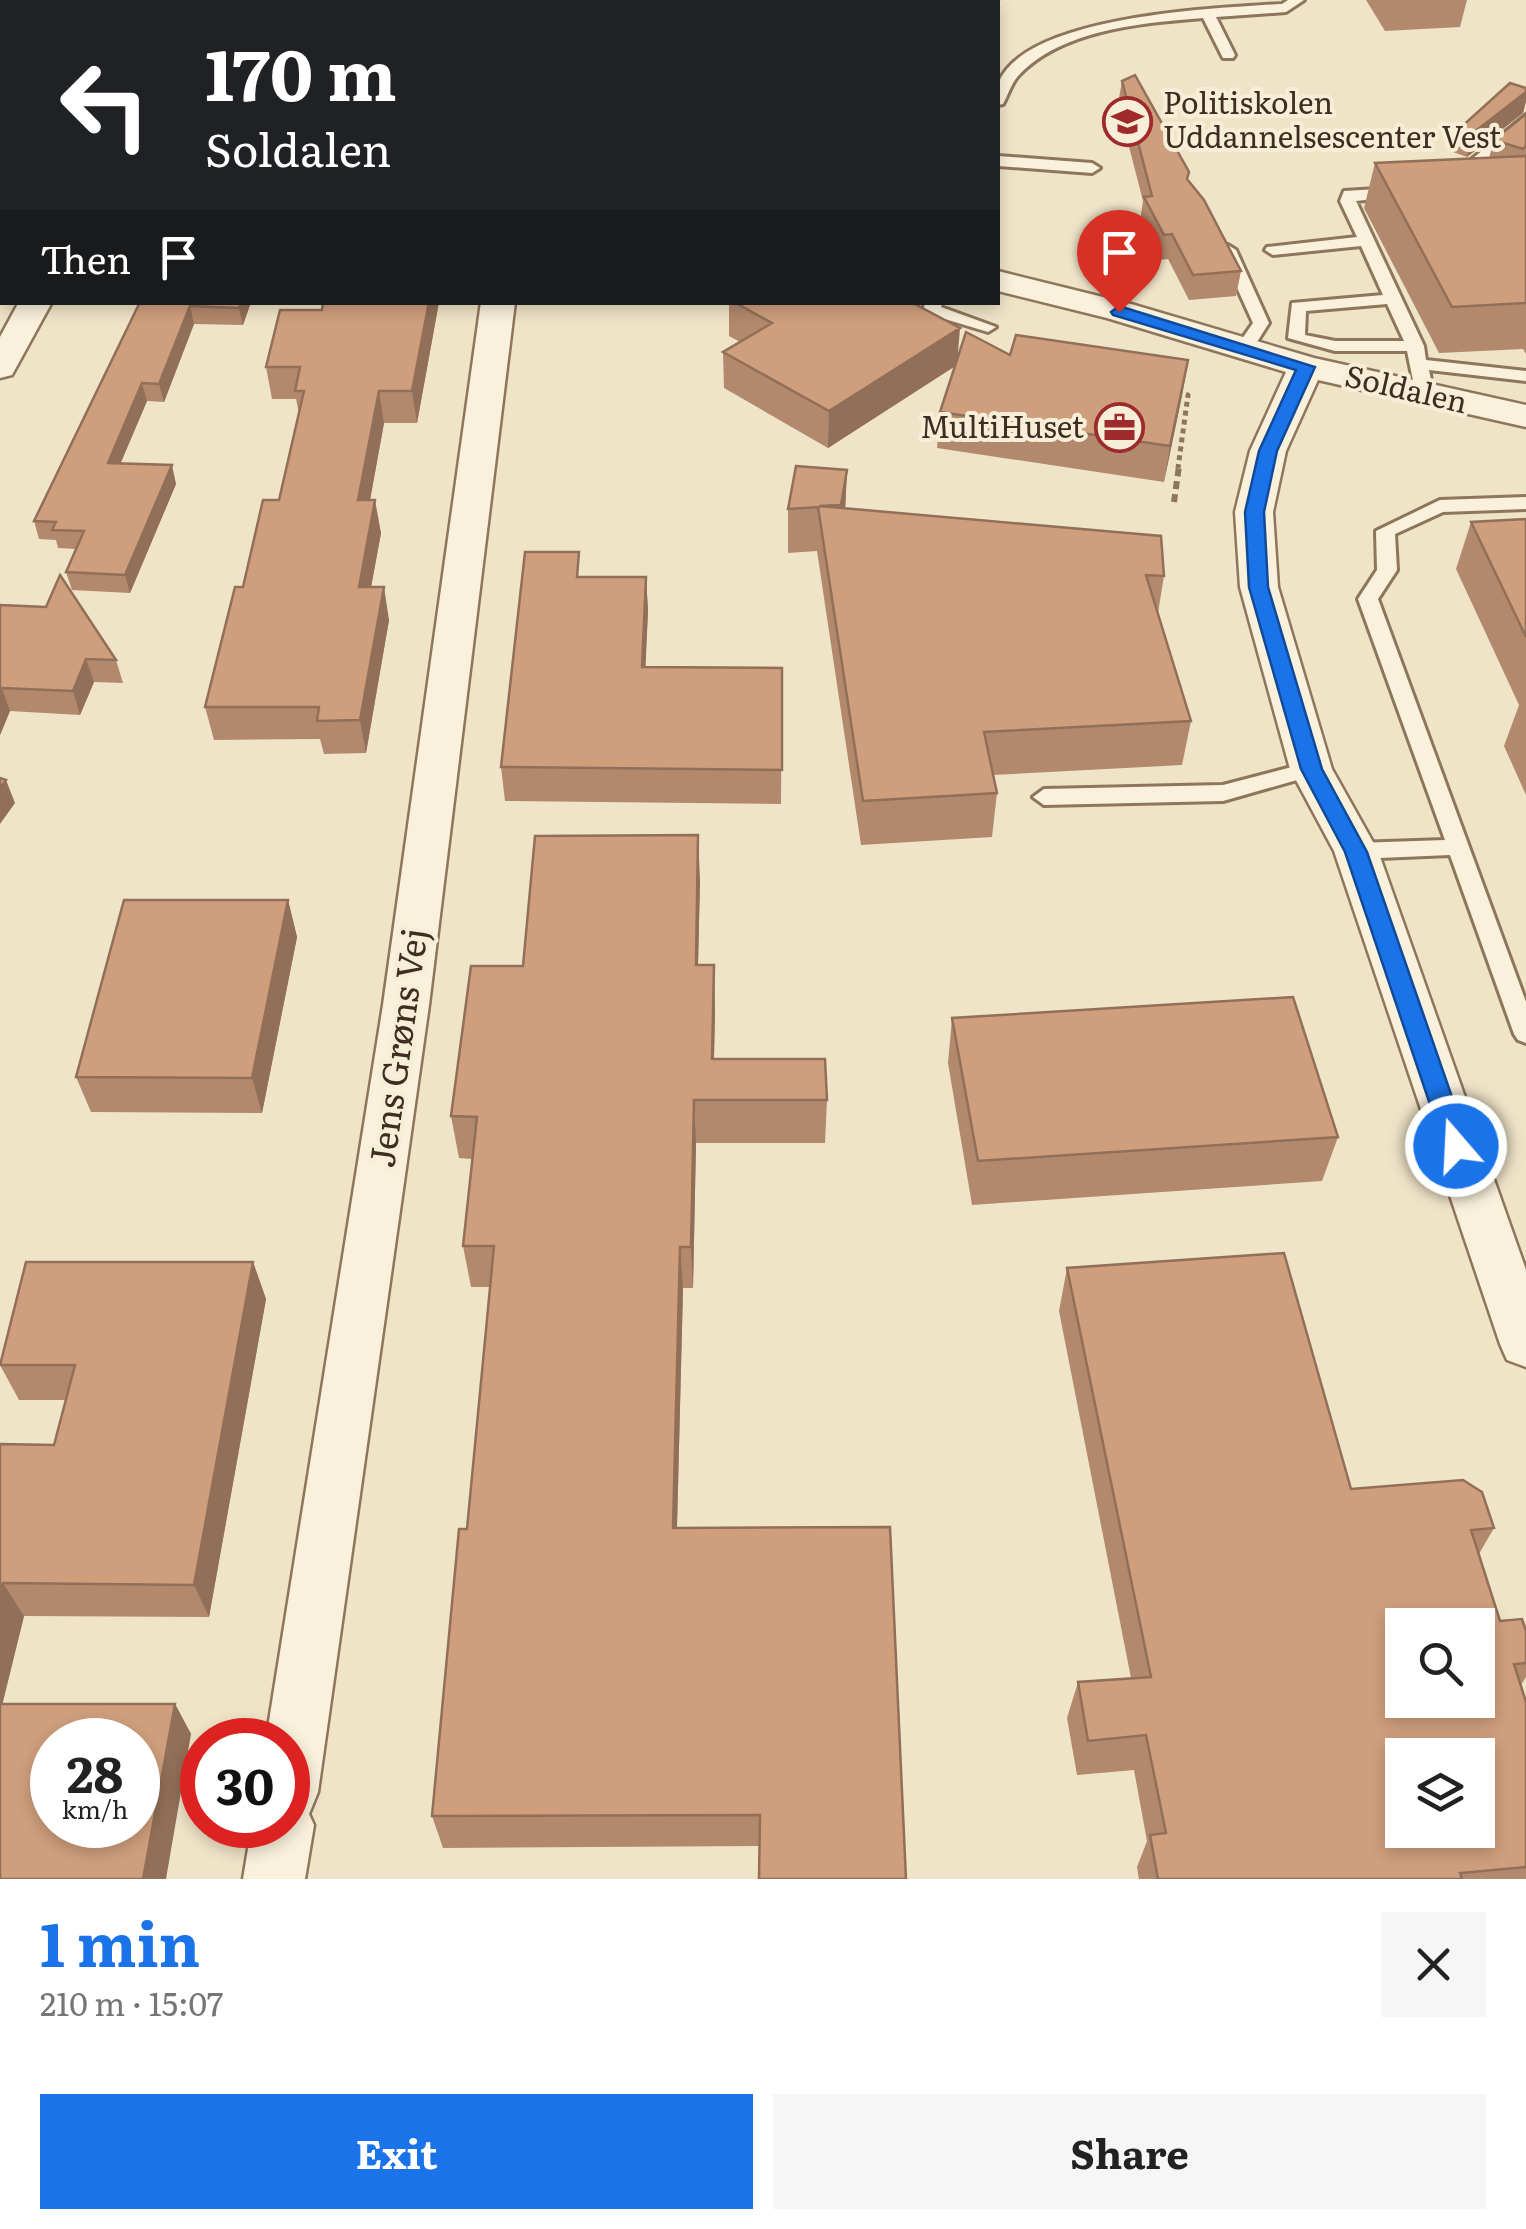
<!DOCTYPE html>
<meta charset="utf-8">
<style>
body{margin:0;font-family:Literata,serif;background:#f6f6f6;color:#222;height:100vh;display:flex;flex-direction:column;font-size:38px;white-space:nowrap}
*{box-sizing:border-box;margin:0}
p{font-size:32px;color:#767676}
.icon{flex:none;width:55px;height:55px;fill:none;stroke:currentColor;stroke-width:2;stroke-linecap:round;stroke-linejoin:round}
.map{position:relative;height:1879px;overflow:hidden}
.panel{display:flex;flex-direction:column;background:#fff;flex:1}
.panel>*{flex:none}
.top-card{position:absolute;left:0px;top:0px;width:1000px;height:305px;box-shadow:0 5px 15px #0003;background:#202124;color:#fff;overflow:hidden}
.buttons{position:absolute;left:1385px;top:1608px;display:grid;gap:20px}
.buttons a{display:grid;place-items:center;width:110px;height:110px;border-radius:0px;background:#fff;box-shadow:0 5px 15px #0003;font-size:50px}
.speed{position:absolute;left:30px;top:1718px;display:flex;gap:20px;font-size:50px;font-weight:700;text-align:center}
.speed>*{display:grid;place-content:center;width:130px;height:130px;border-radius:50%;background:#fff;box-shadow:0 5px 15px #0003;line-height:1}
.speed small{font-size:25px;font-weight:400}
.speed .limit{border:15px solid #d22;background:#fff;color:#111}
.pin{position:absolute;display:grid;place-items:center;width:85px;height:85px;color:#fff;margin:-102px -42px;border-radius:50% 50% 50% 0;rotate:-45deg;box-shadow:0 0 10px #0007}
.pin .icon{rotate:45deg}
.me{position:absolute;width:110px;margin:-55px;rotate:341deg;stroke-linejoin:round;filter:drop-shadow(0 0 8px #0008)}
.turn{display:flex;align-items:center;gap:35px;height:210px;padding:0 40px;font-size:45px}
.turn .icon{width:130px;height:130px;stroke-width:2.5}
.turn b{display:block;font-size:70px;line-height:85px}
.then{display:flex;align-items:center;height:95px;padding:0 40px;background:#0003;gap:20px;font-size:38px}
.round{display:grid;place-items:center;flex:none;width:105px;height:105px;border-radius:0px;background:#f6f6f6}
.headline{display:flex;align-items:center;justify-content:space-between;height:170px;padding:0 40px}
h1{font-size:60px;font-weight:700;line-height:75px;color:#1a73e8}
.button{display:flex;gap:20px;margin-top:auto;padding:20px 40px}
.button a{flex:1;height:115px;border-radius:0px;background:#1a73e8;color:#fff;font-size:40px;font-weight:700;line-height:115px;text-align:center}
.button a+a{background:#f6f6f6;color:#222}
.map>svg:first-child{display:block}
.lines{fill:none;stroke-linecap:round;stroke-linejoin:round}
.service-casing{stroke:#8d765c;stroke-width:6}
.minor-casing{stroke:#8d765c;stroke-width:5}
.path-far1{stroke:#8d765c;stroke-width:5;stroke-dasharray:5 4;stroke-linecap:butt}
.path{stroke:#8d765c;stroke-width:6;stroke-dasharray:8 5;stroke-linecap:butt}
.service{fill:#faf1dc;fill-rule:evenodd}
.minor{fill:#faf1dc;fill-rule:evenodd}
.wall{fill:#b2896c}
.shaded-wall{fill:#916f58}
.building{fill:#cf9f7d;stroke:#916f58;stroke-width:2.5;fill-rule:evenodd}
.route{fill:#1a73e8;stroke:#114b97;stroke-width:2.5}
.labels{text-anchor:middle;stroke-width:8;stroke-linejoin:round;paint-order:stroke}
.far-poi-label{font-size:30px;fill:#3d2e20;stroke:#f7eed8;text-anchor:start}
.far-street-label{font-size:30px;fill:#3d2e20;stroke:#f7eed8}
.street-label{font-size:35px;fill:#3d2e20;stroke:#f7eed8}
</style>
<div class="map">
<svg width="1526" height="1879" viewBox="0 0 1526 1879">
<rect width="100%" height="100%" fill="#f0e4c8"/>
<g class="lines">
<defs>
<path id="service" d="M727 0H741V2H727Z
M783 0H797L798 2H784Z
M1288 0H1304L1286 12 1216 17 1235 55 1233 58H1223L1203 18C1143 23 1062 29 1018 76 1011 84 1008 95 1003 104L998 105C998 98 996 89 999 82 1027 15 1219 8 1282 4Z
M1526 115V127L1466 178H1456V172Z
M998 156 1092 163 1100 168 1092 173 998 166Z
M1395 188 1401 190V196L1356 201 1424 346 1426 360 1526 371V381L1429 370 1434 395 1425 400 1416 395 1407 351H1335L1288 338 1292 303 1383 295 1361 246 1273 255 1265 250 1267 247 1357 237 1340 201 1344 191ZM1387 304 1404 341H1335L1305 335 1306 311Z
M1228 245 1236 250 1269 323 1250 353 1244 354 1235 349 1253 323 1220 250Z
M926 302H943L941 307 996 327 988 332 925 313 923 309Z
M1526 497V509L1443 512 1395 534 1397 570 1378 599 1526 1002V1043L1518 1040 1514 1034 1450 855 1356 859 1345 851 1356 843 1445 840 1358 599 1377 570 1376 531 1440 500Z
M1311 762 1318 764 1321 769 1318 774 1223 801 1044 805 1033 797 1044 789 1223 785Z"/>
<path id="minor" d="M998 271 1131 304 1314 358 1526 405V427L1318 380 1286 451 1273 512 1278 587 1332 769 1378 851 1526 1270V1367L1507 1360 1500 1344 1334 851 1290 769 1240 587 1235 512 1250 451 1286 372 1107 318 998 291Z
M19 302H52L12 375 0 378V337Z
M481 302H515L429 1005 318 1792 309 1814 314 1825 305 1879H243L252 1825H288V1740H266L383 1005Z"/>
</defs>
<!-- service casing -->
<use href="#service" class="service-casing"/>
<!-- minor casing -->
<use href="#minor" class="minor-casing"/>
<!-- path-far1 -->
<path class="path-far1" d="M1177 393 1188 395 1178 468"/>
<!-- path -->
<path class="path" d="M1174 502 1179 466"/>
<!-- service -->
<use href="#service" class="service"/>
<!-- minor -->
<use href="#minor" class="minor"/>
</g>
<!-- wall -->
<path class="wall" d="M872 0H1004L957 2H873Z
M1366 0H1467L1460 27 1385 31Z
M2 8V82L0 81V12Z
M1122 81 1187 179 1241 271 1236 296 1189 300 1168 259 1160 260 1140 221 1143 201 1118 104Z
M1526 88V101L1523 113 1467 157 1453 152 1460 128Z
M1526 114V354L1523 349 1439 353 1364 208 1375 163 1489 158 1494 140Z
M140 302H251L243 325 194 324 164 402 147 401 120 464 176 484 130 593 72 590 66 572 76 549 58 548 56 540 39 539 34 521Z
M439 302 417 423H384L370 500 381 533 371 587 389 620 366 753 324 754 320 739 214 740 205 707 243 587 279 500 299 413 296 399H272L266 367 322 310Z
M729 302H911L957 358 1010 355 1188 360 1164 482 937 448 940 412 955 366 828 448 724 388 723 352 740 342 729 336Z
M847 470 845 509 1164 576 1158 613 1191 721 1182 765 993 775 997 793 992 837 861 845 817 551 788 553V509Z
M1526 519V795L1504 746 1519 705 1456 569 1471 522Z
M581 577H646L648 611 645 667 782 668 781 804 505 801 501 767Z
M0 605 116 660 123 683 94 682 80 715 10 711 0 735Z
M700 880 698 965 715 1009 714 1059 827 1100 825 1143H696L693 1288H683L677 1528 890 1527 760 1846 443 1848 432 1816 467 1529 490 1287H471L463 1246 472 1159 459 1158 451 1116 523 966Z
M288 900 297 937 262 1113 91 1112 76 1077Z
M952 1018 1338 1137 1322 1181 972 1205 948 1063Z
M253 1262 266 1299 209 1617 24 1616 2 1704H175L191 1734 0 1879V1444L54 1445 66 1400H19L0 1365Z
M1067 1268 1351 1489 1494 1528 1479 1554 1500 1621 1526 1631V1677L1521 1685 1526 1702V1879H1139L1137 1867 1147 1841 1134 1770 1077 1775 1067 1718 1078 1682 1131 1678 1059 1311Z"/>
<!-- shaded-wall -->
<path class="shaded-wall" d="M1526 92V101L1523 113 1467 157 1473 133Z
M0 238H2V262H0Z
M241 302H251L243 325 239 308Z
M429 302H439L417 423 412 391Z
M190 306 194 324 164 402 159 384Z
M960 328 957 365 828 448 829 411Z
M1188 360 1182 396 1164 482 1170 446Z
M142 383 147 401 113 481 108 463Z
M379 391 384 423 364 533 358 500Z
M172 465 176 484 130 593 125 575Z
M847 470 845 514 840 549 841 505Z
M375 500 381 533 365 620 359 587Z
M646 577 648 611 644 701 642 667Z
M384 587 389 620 366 753 360 720Z
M86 659 94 682 80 715 73 691Z
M2 688 10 711 0 735V691Z
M6 780 15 803 0 824V788Z
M698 835 700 880 697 1009 696 965Z
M288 900 297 937 262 1113 252 1078Z
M714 965 715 1009 713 1102 712 1059Z
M694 1100 696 1143 693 1288 691 1247Z
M680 1247 683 1288 676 1565 673 1528Z
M253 1262 266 1299 209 1617 194 1585Z
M3 1583 24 1616 0 1714V1596Z
M175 1704 191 1734 166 1879H143Z"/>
<!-- building -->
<path class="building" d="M251 0H334L333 2H248Z
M577 0H725L726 2H578Z
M8 1 65 2H7Z
M2 8V58H0V12Z
M1135 75 1189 172 1187 179 1204 200 1241 271 1193 275 1172 234 1164 235 1144 197 1152 196 1122 81Z
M1510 83 1526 88V92L1473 133 1460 128Z
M1526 114V146L1523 149 1494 140Z
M1526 156V303L1452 307 1375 163Z
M0 212 2 221V238H0Z
M140 302H241L239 308 190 306 159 384 142 383 108 463 172 465 125 575 66 572 84 531 52 530 56 522 34 521Z
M323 302H429L412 391H379L358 500H375L359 587H384L360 720 317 721 319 707H205L235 587H243L263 500H279L304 391H295L300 367H266L280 310H322Z
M734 302H911L960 328 829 411 723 352 772 323Z
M966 332 1010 355 1016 335 1188 360 1170 446 940 412Z
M796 466 847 470 841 505 819 506 1161 536 1164 576 1146 575 1191 721 984 732 997 793 863 801 818 507 788 509Z
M1526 519V637L1471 522Z
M525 552H579L577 577H646L642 667 782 668V770L501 767Z
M60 575 116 660 86 659 73 691 2 688 0 691V605L46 607Z
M0 778 6 780 0 788Z
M698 835 696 965H714L712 1059H825L827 1100H694L691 1247H680L673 1528 890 1527 906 1879H759L760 1815 432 1816 459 1529H467L494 1246H463L477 1117 451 1116 471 966H523L535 836Z
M124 900H288L252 1078 76 1077Z
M1293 997 1338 1137 978 1161 952 1018Z
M1284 1253 1351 1489 1463 1480 1482 1492 1494 1528 1471 1530 1500 1621 1522 1619 1526 1631V1663L1514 1664 1526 1702V1867L1460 1873 1462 1879H1158L1150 1835 1166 1833 1146 1735 1088 1741 1078 1682 1151 1677 1067 1268ZM1402 1625H1478V1700H1402ZM1402 1755H1478V1830H1402Z
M26 1262H253L194 1585 3 1583 0 1596V1444L54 1445 75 1365H0Z
M0 1704H175L143 1879H0ZM52 1740H138V1825H52Z"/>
<!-- route -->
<path class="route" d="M1119 306 1315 367 1277 451 1264 512 1268 587 1322 769 1367 852 1469 1146 1465 1153H1448L1444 1146 1345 852 1301 769 1249 587 1245 512 1259 451 1296 370 1113 315 1111 312Z"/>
<!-- icons -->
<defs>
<symbol id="university-ring" viewBox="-11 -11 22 22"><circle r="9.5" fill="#f7eed8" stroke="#9e2a2b" stroke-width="1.5"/><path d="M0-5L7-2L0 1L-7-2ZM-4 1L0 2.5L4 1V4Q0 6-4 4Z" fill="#9e2a2b"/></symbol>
<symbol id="office-ring" viewBox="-11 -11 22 22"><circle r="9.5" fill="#f7eed8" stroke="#9e2a2b" stroke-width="1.5"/><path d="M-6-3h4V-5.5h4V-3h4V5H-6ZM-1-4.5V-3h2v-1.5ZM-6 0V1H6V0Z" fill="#9e2a2b"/></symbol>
</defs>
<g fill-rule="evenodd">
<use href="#university-ring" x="1100" y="94" width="55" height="55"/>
<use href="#office-ring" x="1092" y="400" width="55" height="55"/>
</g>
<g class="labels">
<!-- far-poi labels -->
<g class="far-poi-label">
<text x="1163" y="114">Politiskolen<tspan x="1163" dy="34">Uddannelsescenter Vest</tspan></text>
<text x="1084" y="438" text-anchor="end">MultiHuset</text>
</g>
<!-- far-street labels -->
<g class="far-street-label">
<text transform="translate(1406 390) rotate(13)" y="10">Soldalen</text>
</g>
<!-- street labels -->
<g class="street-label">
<text transform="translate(399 1048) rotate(-82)" y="12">Jens Grøns Vej</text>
</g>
</g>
</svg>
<div class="buttons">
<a><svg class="icon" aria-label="search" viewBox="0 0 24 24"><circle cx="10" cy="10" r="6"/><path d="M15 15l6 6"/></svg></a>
<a><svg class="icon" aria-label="layers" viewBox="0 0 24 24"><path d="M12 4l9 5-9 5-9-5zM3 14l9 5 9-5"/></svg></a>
</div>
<div class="speed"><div>28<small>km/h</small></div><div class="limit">30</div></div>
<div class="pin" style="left:1119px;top:312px;background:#d93025"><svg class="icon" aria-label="arrive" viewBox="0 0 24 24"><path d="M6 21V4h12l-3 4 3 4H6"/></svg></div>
<svg class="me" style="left:1456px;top:1146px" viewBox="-20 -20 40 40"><circle r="17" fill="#1a73e8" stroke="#fff" stroke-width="3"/><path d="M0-11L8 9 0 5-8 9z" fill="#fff"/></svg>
<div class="top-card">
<div class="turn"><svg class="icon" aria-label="left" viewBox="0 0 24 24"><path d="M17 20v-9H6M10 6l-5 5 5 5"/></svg><div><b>170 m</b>Soldalen</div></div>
<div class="then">Then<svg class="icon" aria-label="arrive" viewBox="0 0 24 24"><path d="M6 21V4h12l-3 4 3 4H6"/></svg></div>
</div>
</div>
<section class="panel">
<div class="headline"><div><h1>1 min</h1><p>210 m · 15:07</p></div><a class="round"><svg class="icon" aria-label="close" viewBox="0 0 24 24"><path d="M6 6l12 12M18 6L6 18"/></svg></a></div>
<div class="button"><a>Exit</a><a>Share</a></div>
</section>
